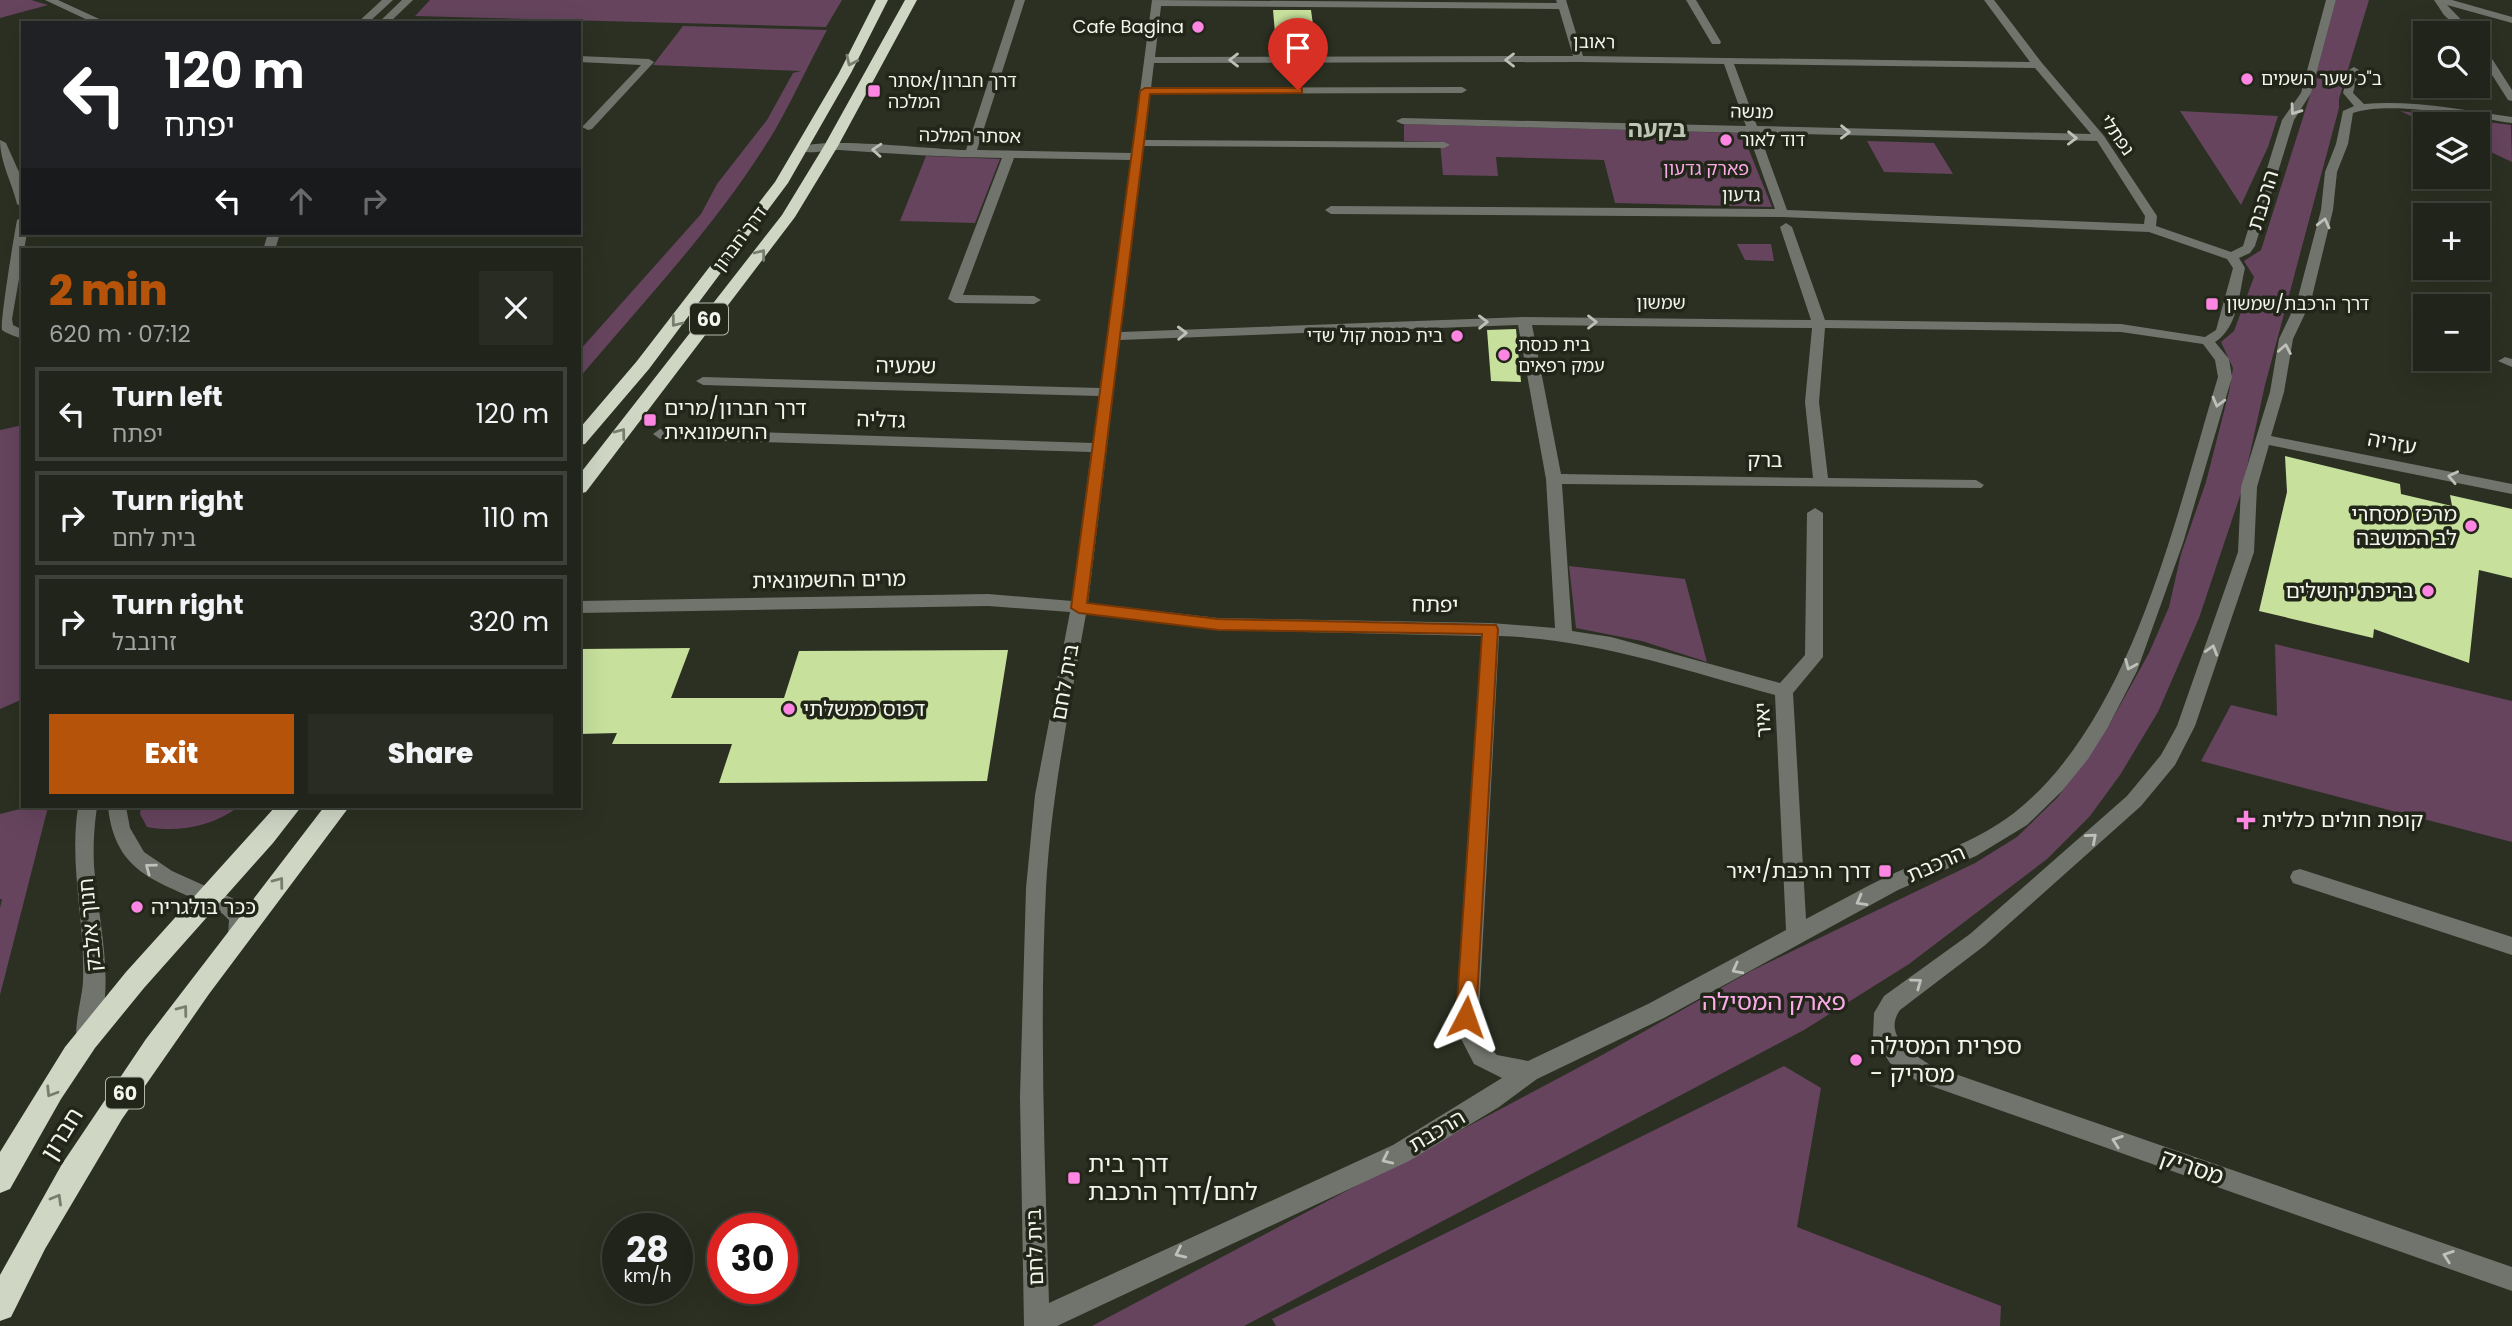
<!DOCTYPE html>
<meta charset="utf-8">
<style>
body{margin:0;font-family:Poppins,"Noto Sans Hebrew",sans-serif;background:#282c23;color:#f1f3f6;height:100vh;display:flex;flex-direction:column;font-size:26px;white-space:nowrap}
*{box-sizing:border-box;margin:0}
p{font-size:23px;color:#a2a4a2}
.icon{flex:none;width:38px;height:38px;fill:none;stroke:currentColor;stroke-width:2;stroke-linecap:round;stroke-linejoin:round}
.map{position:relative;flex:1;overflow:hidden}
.side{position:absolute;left:21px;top:248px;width:560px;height:560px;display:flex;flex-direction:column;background:#20241a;border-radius:0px;box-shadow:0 7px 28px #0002,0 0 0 2px #3d4139}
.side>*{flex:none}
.banner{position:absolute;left:21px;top:21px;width:560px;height:214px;border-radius:0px;box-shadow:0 7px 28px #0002,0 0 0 2px #3d4139;background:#202124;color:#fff;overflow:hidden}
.fabs{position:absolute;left:2413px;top:21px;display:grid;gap:14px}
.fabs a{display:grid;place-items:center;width:77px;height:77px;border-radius:0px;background:#20241a;box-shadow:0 7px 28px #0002,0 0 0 2px #3d4139;font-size:35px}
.speed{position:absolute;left:602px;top:1213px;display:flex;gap:14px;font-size:35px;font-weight:700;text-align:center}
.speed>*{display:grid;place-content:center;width:91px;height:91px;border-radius:50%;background:#20241a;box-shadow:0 7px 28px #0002,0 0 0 2px #3d4139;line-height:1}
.speed small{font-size:18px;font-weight:400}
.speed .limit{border:10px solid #d22;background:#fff;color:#111}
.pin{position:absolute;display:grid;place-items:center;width:60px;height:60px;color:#fff;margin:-72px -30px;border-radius:50% 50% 50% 0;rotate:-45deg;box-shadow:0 0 7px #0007}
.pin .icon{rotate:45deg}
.me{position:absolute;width:77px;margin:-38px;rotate:4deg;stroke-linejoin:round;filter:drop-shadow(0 0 5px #0008)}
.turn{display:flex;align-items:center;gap:24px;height:147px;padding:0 28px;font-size:32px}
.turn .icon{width:91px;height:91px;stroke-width:2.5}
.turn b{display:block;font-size:49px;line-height:60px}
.lanes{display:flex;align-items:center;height:66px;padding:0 28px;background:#0003;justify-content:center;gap:35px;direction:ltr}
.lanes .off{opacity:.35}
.round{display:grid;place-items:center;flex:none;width:74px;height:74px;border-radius:0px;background:#282c23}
.headline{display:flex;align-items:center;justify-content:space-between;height:119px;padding:0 28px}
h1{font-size:42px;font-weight:800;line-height:52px;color:#b45309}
.primary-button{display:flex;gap:14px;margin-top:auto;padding:14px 28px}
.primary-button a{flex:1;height:80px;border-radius:0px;background:#b45309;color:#fff;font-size:28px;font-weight:800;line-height:80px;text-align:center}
.primary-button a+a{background:#282c23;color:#f1f3f6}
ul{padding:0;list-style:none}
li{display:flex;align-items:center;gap:21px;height:94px;margin:0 14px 10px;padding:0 14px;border:4px solid #3d4139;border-radius:0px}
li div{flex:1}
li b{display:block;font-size:26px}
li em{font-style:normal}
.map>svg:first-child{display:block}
.green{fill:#66445e}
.building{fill:#c7e09c}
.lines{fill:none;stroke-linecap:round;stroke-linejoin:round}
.minor{fill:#71746d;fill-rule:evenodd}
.highway{fill:#cfd6c4;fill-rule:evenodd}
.oneway{stroke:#bec1b9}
.oneway2{stroke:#787e6e}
.route{fill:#b45309;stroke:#753606;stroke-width:2}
.poi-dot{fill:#fd86e2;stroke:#212619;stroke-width:2.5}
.labels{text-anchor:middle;stroke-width:7;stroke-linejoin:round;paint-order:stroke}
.far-poi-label{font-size:18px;fill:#f2f5ec;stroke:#212619;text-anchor:start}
.far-street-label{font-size:18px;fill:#f2f5ec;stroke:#212619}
.far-park-label{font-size:18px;fill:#fcaae8;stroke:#212619}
.shield{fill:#212619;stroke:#b3b7ad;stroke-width:2}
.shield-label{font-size:19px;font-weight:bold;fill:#f2f5ec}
.street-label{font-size:21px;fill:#f2f5ec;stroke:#212619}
.poi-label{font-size:21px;fill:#f2f5ec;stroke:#212619;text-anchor:start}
.far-district-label{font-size:23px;font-weight:bold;fill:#c0c7b6;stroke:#212619}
.near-park-label{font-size:24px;fill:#fcaae8;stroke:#212619}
.near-poi-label{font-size:24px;fill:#f2f5ec;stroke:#212619;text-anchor:start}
.near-street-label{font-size:24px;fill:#f2f5ec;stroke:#212619}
</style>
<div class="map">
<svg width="2512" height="1326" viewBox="0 0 2512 1326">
<rect width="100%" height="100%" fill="#2b3022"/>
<!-- green -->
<path class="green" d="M0 0H31L48 5 0 18Z
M430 0H842L826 27 415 16Z
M2336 0H2369L2339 99V108L2265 385 2242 490 2199 618 2158 712 2120 775 2090 816 2047 859 1909 964 1804 1030 1244 1326H1092L1604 1054 1751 971 1975 863 2017 837 2058 797 2109 725 2149 653 2169 607 2181 554 2206 482 2229 392 2233 368 2221 342 2234 331 2254 277 2244 261 2261 250 2311 92Z
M683 26 827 30C809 63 794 97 775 130 721 220 647 298 579 378V351L701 214 717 184 767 120 793 73 801 71 653 65Z
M2180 111 2278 116 2268 147 2241 205Z
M2400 111 2511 125 2512 162 2478 146V124H2429Z
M1404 124 1742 133 1772 207 1615 203 1604 160 1496 157 1498 176 1443 175 1440 142 1404 141Z
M1867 141 1934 143 1953 174 1884 172Z
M926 156 1000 159 975 223 900 221Z
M1737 244H1771L1774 261 1745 260Z
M23 425V699L0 709V430Z
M1569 566 1685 579 1707 662 1642 641 1576 628Z
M2275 644 2512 701V842L2201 761 2231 705 2277 716Z
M28 807H48L0 995V908L2 899H0V814Z
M141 807H238C214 826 177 833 147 827L140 814Z
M1784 1066 1821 1088 1797 1227 2001 1306 2000 1326H1276L1272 1319Z"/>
<!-- building -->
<path class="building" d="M1273 10H1311L1314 32 1275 33Z
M1516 329 1521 382 1491 381 1487 330Z
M2285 456 2400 484 2401 494 2452 506 2450 495 2512 509V578L2479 570 2469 663 2374 629 2373 638 2259 611 2287 492Z
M690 648 671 698H784L799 651 1008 650 987 781 719 783 732 744H612L617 733 579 734V649Z"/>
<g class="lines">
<!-- minor -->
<path class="minor" d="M45 0H58L108 23H94Z
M382 0H393L368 23H357Z
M402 0H413L389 23H378Z
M1015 0H1025L977 150 1132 153 1152 0 1557 3 1556 0H1566L1583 56 2030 62 1984 0H1994L2042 63 2104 136 2157 216 2156 226 2231 252 2243 246 2282 120 2301 93 2326 0H2336L2311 93 2294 120 2255 246 2250 253 2239 258 2245 268C2239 293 2238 328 2215 342L2229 359 2232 377 2183 543 2137 671 2108 727 2088 759 2062 791 2027 825 1976 856 1898 890 1664 1018 1537 1079 1499 1107 1409 1161 1057 1326H1024L1020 1097 1026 888 1035 795 1070 612 988 606 579 613V601L988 594 1072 601 1091 452 660 439 653 434 660 429 1093 443 1099 396 703 385 696 381 703 377 1100 388 1131 160 1014 158 963 295 1034 296 1041 300 1034 304 955 303 948 299 1002 158C948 157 894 154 839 150 827 149 807 156 797 149 816 135 935 150 966 150ZM1161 6 1559 9 1573 56 1155 57ZM1579 62 1724 64 1746 126 1402 118 1396 121 1402 124 1748 133 1775 209 1331 206 1325 210 1331 214 1782 217 2149 232 2227 259 2233 268 2216 330 2205 337 2121 324 1825 320 1792 227 1786 223 1780 227 1811 320 1524 317 1121 332 1144 146 1444 148 1450 145 1444 142 1145 140 1150 94 1462 93 1467 90 1462 87 1151 88 1154 63ZM1734 64 2035 68 2091 134 1757 126ZM1759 133 2097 141 2145 216 2144 224 1787 210ZM1518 325 1546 479 1555 628 1491 623 1218 618 1088 603 1120 340ZM1532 325 1812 328 1805 402 1813 478 1561 474ZM1825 328 2121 332 2203 344 2215 360 2218 377C2175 517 2133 719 2014 813 1976 842 1929 857 1886 877 1859 890 1833 905 1806 919L1793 693 1823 657V513L1815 508 1807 513 1805 655 1780 683 1611 637 1572 631 1562 484 1981 488 1984 485 1976 480 1828 478 1819 402ZM1086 614 1218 630 1482 636 1456 1029 1474 1064 1502 1078 1393 1145 1049 1303C1045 1165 1039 1026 1046 888 1051 796 1070 705 1086 614ZM1499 636C1594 639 1684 670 1775 695L1786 930 1648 1004 1528 1061 1497 1055 1484 1042 1478 1029Z
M1686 0H1696L1721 42 1720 44H1712Z
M2434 0H2452L2512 17V23L2447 5 2474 33H2463L2444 15Z
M2478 42 2482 43 2512 90V101L2508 100 2478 53Z
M579 56 649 59 654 62 592 129 588 130 582 127 584 125 641 65 579 62Z
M2354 67 2359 70 2353 93 2364 104C2413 100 2463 110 2512 117V123C2471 117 2392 100 2353 113L2348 144 2337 172 2333 210 2311 301 2293 339 2284 392 2271 436 2512 484V494L2269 445 2257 487 2254 552 2195 726 2175 765 2141 806 1984 946 1900 1010C1882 1036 1913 1054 1932 1066L2512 1267V1291L1917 1081 1890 1063 1873 1037 1874 1013 1884 996 1970 934 2127 796 2161 755 2177 726 2238 552 2241 487 2270 392 2279 339 2297 301 2321 210 2325 172 2336 144 2343 111 2354 106 2343 93 2349 70Z
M0 140 6 143 23 181V208L17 204C12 182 0 163 0 140Z
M23 216V233H27L12 319 13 325 23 330V339C17 337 7 334 2 330 0 321 14 236 17 220Z
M268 233H280L275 250H263Z
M2505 357 2512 359V367L2498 361Z
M78 807H97C94 827 93 846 94 866 98 923 118 989 94 1043L86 1046 78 1043C72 1030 83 996 83 980 85 921 69 865 78 807Z
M108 807H126L130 828 144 852 172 871 232 898 242 906 250 922 245 942 238 945 231 942 228 936 229 920 223 914C170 881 116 883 108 807Z
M2300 869 2512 937V955L2293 883 2290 877 2293 871Z"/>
<!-- highway -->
<path class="highway" d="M876 0H888L851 73 788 183 649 369 585 444 579 445V429L637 361 775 182 839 73Z
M905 0H917L838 146 795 217 586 492 579 494V475L782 215 824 146Z
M275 807H301L273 843 144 988 95 1048 61 1099 10 1189 0 1193V1152L65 1047 126 972Z
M324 807H349L209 994 122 1119 45 1249 11 1317 0 1321V1275L62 1164 146 1039Z"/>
</g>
<!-- one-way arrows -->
<defs><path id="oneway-chevron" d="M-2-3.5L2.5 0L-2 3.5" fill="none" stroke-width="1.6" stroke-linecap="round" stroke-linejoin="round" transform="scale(1.75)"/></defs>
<g class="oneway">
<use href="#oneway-chevron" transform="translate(1234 60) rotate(-180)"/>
<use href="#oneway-chevron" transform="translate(1510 60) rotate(180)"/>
<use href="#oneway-chevron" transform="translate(2295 110) rotate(125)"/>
<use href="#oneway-chevron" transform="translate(1845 132) rotate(1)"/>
<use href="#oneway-chevron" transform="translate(2072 138) rotate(1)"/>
<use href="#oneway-chevron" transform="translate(877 150) rotate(-176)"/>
<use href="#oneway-chevron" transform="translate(2324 223) rotate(-76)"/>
<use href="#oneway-chevron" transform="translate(1483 322) rotate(-1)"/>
<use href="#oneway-chevron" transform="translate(1592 322)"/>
<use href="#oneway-chevron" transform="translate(1182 333) rotate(-2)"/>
<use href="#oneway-chevron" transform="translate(2285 349) rotate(-79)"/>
<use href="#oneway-chevron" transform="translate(2218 402) rotate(105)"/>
<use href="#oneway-chevron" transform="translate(2453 477) rotate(-168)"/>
<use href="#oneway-chevron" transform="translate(2212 650) rotate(-73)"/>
<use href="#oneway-chevron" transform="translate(2130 665) rotate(113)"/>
<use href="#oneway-chevron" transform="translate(2092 838) rotate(-41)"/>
<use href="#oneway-chevron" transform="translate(150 868) rotate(-143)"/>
<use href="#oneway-chevron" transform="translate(1861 901) rotate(151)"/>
<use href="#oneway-chevron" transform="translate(1737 969) rotate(152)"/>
<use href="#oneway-chevron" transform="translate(1917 983) rotate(-36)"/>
<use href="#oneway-chevron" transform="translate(2117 1141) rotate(-161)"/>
<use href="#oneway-chevron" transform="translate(1387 1159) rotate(155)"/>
<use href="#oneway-chevron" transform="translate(1180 1253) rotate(155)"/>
<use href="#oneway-chevron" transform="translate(2448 1256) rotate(-161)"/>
</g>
<g class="oneway2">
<use href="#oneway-chevron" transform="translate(851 61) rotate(115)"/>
<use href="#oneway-chevron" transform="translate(761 254) rotate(-52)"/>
<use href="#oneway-chevron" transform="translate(676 322) rotate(128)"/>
<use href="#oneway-chevron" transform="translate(621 433) rotate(-53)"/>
<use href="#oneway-chevron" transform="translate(279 882) rotate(-53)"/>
<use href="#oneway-chevron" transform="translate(183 1010) rotate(-53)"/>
<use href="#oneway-chevron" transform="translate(51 1092) rotate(122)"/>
<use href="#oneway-chevron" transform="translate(57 1199) rotate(-60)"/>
</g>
<!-- route -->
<path class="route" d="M1298 88H1302V93L1150 94 1087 603 1218 619 1496 625 1498 629 1476 1017 1473 1023 1466 1026 1459 1023 1456 1017 1482 634 1218 630 1079 613 1071 608 1140 91 1145 88Z"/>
<!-- markers -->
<g class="poi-dot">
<circle cx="1198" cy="27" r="7"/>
<circle cx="2247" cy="79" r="7"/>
<rect x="867" y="84" width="14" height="14" rx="3.5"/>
<circle cx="1726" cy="140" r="7"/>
<rect x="2205" y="297" width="14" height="14" rx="3.5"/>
<circle cx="1457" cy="336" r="7"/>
<circle cx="1504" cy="355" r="7"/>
<rect x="643" y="413" width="14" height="14" rx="3.5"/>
<circle cx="2471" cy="526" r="7"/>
<circle cx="2428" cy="591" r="7"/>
<circle cx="789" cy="709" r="7"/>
<path d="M2242.5 809.5h7v7h7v7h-7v7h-7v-7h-7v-7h7z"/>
<rect x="1878" y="864" width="14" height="14" rx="3.5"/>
<circle cx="137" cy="907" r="7"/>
<circle cx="1856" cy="1060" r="7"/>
<rect x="1067" y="1171" width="14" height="14" rx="3.5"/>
</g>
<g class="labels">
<!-- far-poi labels -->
<g class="far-poi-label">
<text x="1184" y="33" text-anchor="end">Cafe Bagina</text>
<text x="2261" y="85">ב"כ שער השמים</text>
<text x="888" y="87">דרך חברון/אסתר<tspan x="888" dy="21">המלכה</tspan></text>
<text x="1740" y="146">דוד לאור</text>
<text x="2226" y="310">דרך הרכבת/שמשון</text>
<text x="1443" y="342" text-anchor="end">בית כנסת קול שדי</text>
<text x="1518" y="351">בית כנסת<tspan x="1518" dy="21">עמק רפאים</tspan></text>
</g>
<!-- far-street labels -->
<g class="far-street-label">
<text transform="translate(1594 42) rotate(1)" y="6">ראובן</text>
<text transform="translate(1752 112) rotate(1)" y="6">מנשה</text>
<text transform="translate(2117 135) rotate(55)" y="6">נפתלי</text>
<text transform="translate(970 136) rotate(1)" y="6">אסתר המלכה</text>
<text transform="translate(1741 195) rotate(1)" y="6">גדעון</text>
<text transform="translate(740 239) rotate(-53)" y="6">דרך חברון</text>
<text x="1661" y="309">שמשון</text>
</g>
<!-- far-park labels -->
<g class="far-park-label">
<text x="1706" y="175">פארק גדעון</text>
</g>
<!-- shield labels -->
<g class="shield">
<rect x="690" y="303.5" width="38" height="31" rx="5"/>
<rect x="106" y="1077.5" width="38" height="31" rx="5"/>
</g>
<g class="shield-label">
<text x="709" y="326">60</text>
<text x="125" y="1100">60</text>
</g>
<!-- street labels -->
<g class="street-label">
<text transform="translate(2263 200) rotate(-73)" y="7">הרכבת</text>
<text transform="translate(906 366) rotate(1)" y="7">שמעיה</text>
<text transform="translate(881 420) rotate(2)" y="7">גדליה</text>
<text transform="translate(2392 443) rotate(11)" y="7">עזריה</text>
<text x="1765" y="467">ברק</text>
<text transform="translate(829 580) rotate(-1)" y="7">מרים החשמונאית</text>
<text transform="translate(1435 605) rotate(1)" y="7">יפתח</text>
<text transform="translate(1065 682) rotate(-80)" y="7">בית לחם</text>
<text transform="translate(1763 720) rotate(-93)" y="7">יאיר</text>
<text transform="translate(1936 864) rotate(-24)" y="7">הרכבת</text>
<text transform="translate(90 925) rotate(-95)" y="7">חנוך אלבק</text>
<text transform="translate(1437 1131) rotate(-31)" y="7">הרכבת</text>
<text transform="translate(1035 1247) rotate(-92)" y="7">בית לחם</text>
</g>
<!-- poi labels -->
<g class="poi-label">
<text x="664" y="415">דרך חברון/מרים<tspan x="664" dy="24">החשמונאית</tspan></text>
<text x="2457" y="521" text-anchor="end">מרכז מסחרי<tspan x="2457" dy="24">לב המושבה</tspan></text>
<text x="2414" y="598" text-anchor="end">בריכת ירושלים</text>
<text x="803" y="716">דפוס ממשלתי</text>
<text x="2262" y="827">קופת חולים כללית</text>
<text x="1871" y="878" text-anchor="end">דרך הרכבת/יאיר</text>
<text x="151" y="914">ככר בולגריה</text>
</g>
<!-- far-district labels -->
<g class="far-district-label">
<text x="1657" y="137">בקעה</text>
</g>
<!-- near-park labels -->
<g class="near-park-label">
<text x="1774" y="1010">פארק המסילה</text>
</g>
<!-- near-poi labels -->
<g class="near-poi-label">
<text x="1870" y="1054">ספרית המסילה<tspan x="1870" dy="28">- מסריק</tspan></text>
<text x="1088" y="1172">דרך בית<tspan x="1088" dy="28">לחם/דרך הרכבת</tspan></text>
</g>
<!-- near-street labels -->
<g class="near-street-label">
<text transform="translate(62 1134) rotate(-58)" y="8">חברון</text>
<text transform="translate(2192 1167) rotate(19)" y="8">מסריק</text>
</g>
</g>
</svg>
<div class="fabs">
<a><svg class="icon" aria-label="search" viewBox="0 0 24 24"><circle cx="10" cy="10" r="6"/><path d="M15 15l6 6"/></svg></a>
<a><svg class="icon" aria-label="layers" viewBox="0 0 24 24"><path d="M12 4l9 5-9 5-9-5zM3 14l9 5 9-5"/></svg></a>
<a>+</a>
<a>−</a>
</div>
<div class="speed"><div>28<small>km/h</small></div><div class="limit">30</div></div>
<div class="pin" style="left:1298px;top:90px;background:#d93025"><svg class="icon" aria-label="arrive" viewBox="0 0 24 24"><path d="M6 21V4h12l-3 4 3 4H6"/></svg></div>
<svg class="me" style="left:1466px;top:1017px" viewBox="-20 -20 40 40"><path d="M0-17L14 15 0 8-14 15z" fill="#b45309" stroke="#fff" stroke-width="4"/></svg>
<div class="banner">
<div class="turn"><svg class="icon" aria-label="left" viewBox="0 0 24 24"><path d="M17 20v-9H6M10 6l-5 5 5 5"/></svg><div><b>120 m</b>יפתח</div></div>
<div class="lanes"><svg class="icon" aria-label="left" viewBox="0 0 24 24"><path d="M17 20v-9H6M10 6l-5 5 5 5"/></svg><svg class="icon off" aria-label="ahead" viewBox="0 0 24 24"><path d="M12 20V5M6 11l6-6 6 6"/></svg><svg class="icon off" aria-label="right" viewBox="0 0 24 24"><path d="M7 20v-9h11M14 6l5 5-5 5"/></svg></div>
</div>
<section class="side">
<div class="headline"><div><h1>2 min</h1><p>620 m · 07:12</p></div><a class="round"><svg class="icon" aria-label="close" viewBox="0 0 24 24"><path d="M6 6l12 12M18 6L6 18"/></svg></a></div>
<ul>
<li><svg class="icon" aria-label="left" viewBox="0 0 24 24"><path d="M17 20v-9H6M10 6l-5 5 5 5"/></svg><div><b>Turn left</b><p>יפתח</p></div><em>120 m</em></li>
<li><svg class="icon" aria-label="right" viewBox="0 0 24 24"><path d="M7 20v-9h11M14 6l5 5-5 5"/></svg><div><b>Turn right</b><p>בית לחם</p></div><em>110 m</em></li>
<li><svg class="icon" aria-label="right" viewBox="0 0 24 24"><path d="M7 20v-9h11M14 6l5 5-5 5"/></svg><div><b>Turn right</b><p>זרובבל</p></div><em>320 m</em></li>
</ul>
<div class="primary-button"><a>Exit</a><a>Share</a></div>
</section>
</div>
